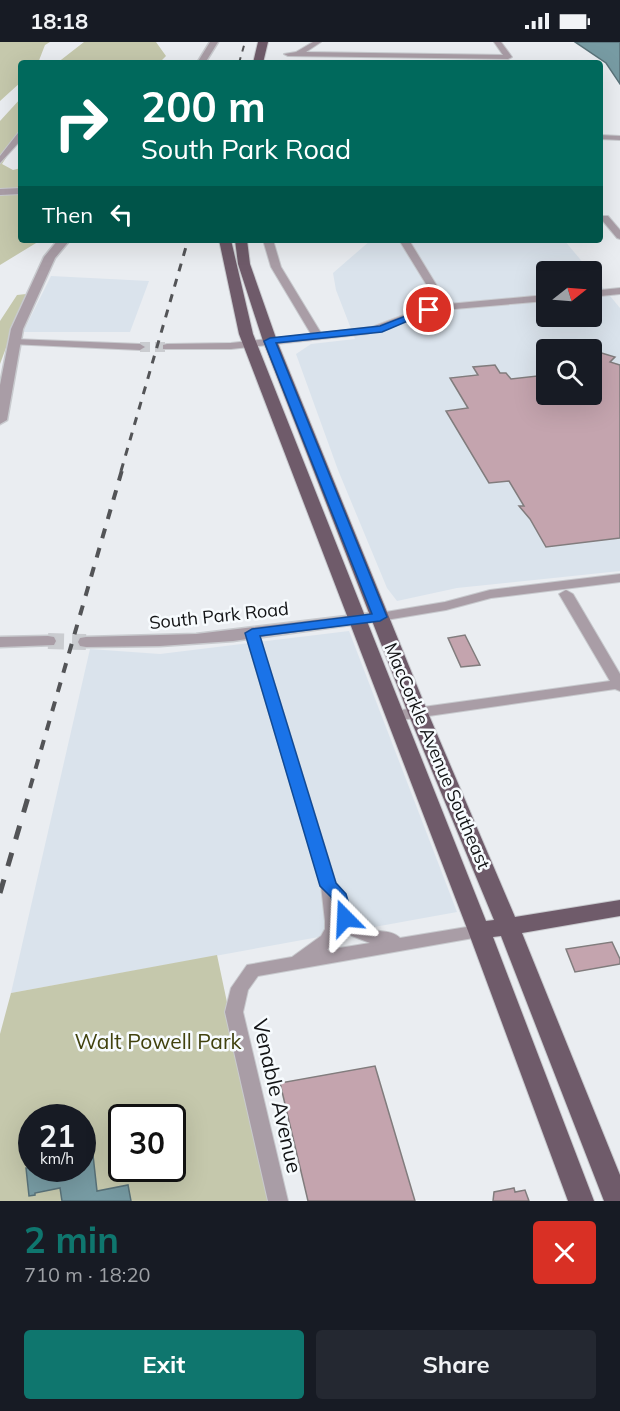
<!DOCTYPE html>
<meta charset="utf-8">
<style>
body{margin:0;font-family:Mulish,sans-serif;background:#242831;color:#f1f3f6;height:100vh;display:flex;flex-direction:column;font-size:22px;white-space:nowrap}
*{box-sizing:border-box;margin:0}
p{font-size:20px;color:#9ea1a6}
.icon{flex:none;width:33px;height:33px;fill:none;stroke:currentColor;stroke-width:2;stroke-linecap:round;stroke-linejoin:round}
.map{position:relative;height:1159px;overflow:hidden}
.details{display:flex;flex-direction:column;background:#171b24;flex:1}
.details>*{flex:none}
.hud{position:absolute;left:18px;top:18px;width:585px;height:183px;border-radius:6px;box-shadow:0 6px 24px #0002;background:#00695c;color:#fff;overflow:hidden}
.needle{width:39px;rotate:73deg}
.controls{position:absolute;left:536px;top:219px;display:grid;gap:12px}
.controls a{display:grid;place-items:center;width:66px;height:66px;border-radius:6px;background:#171b24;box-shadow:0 6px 24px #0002;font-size:30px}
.speed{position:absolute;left:18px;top:1062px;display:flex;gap:12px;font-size:30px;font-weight:700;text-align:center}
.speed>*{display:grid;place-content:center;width:78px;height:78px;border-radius:50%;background:#171b24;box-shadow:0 6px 24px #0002;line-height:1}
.speed small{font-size:15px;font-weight:400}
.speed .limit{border:3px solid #111;border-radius:9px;background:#fff;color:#111}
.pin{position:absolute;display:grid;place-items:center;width:51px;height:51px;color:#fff;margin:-26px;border:3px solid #fff;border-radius:50%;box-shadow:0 2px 6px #0007}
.me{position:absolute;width:66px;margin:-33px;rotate:339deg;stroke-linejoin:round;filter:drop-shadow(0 0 4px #0008)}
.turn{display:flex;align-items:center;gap:21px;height:126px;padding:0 24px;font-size:27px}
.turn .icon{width:78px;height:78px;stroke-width:2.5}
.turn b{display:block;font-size:42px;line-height:51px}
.then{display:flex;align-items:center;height:57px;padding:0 24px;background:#0003;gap:12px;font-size:22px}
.round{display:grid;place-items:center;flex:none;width:63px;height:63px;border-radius:6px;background:#242831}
.overview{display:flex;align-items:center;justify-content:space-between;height:102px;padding:0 24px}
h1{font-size:36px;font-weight:700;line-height:45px;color:#0f766e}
.primary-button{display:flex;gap:12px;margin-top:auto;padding:12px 24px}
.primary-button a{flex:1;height:69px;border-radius:6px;background:#0f766e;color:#fff;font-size:24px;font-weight:700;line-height:69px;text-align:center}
.primary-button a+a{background:#242831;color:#f1f3f6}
.status{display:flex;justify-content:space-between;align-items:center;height:42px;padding:0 30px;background:#171b24;direction:ltr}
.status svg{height:16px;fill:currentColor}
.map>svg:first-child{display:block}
.built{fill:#dae3ec;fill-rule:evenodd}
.green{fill:#c5c8ac;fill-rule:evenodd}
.water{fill:#779ba3;stroke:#597279;stroke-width:1.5}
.building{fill:#c4a4ae;stroke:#817c7d;stroke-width:1.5}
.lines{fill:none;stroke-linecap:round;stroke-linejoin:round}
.minor-tunnel{stroke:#caccd0;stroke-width:10;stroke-dasharray:10 5;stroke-linecap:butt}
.tertiary-tunnel{stroke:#caccd0;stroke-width:16;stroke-dasharray:16 8;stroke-linecap:butt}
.minor-casing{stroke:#c8cace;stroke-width:2}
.tertiary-casing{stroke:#c8cace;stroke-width:3}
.primary-casing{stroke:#c8cace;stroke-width:2}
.minor{fill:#a99da6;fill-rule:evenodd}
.tertiary{fill:#a99da6;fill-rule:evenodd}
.primary{fill:#6f5b6a;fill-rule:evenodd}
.rail-far3{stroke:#535457;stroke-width:2;stroke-dasharray:6 6;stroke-linecap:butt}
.rail-far2{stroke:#535457;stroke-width:3;stroke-dasharray:8 8;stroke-linecap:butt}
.rail-far1{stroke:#535457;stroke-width:4;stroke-dasharray:10 10;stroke-linecap:butt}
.rail{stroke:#535457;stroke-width:5;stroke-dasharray:14 14;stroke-linecap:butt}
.route{fill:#1a73e8;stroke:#114b97;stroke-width:1.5}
.labels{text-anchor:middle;stroke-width:5;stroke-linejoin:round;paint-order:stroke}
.street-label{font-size:18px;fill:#131416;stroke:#f7fbfe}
.near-park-label{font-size:21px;fill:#41420e;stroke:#f7fbfe}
.near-street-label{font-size:21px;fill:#131416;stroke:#f7fbfe}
</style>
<div class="status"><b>18:18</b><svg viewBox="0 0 49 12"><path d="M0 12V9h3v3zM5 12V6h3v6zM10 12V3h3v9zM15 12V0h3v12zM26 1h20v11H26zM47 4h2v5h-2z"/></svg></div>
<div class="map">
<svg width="620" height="1159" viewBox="0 0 620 1159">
<rect width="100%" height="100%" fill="#eaedf1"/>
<!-- built -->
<path class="built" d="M371 198H564L590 229 546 230V274H591V231L620 266V529L457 546 397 559 387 546 338 428 296 312 311 302 355 297 336 248 333 231ZM546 308H591V352H546Z
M51 234 149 239 130 290H23Z
M349 589 457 870 11 951 90 607 160 612Z"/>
<!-- green -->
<path class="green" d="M0 0H50L45 3 38 21H21V40L0 59Z
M84 0H156L166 14 159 21H57Z
M21 56V93L2 122 13 128 21 126V198H41L0 223V79Z
M26 252 0 322V279L17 253Z
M217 913 269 1159H0V992L11 951ZM32 1076H82V1126H32ZM122 1076H172V1126H122Z"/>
<!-- water -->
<path class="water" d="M575 0H620V42L606 21Z
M93 1113 97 1149 128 1143 131 1159H62L60 1146 35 1151V1153L29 1154 26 1126H82L83 1115Z"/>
<!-- building -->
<path class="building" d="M595 309 615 315 610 320 620 323V496L546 505 530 477 519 464H524L509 439 489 441 446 369 468 366 450 336 478 333 473 325 495 323 500 331H506L511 337 546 333V352H591V313Z
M465 593 480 623 461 625 448 596Z
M612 900 620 917V922L575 930 566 907Z
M375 1024 415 1159H308L280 1041Z
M514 1146 515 1150 525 1148 529 1159H493L494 1150Z"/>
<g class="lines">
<!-- minor-tunnel -->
<path class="minor-tunnel" d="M140 305H167"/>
<!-- tertiary-tunnel -->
<path class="tertiary-tunnel" d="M48 599 86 600"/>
<defs>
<path id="minor" d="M313 0H321L306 10 503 13 494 0H501L512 15 508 17 288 14 284 12 296 10Z
M18 91H21V98L0 121V114Z
M600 93 620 94V98L600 97Z
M21 146V152L0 153V147Z
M602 174H608L620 188V197L617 196 602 178Z
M263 198H273L281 225 321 291 372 285 417 268 439 263 399 198H409L448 262 546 253V259L443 268 424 272 367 292 231 307H163V303L167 302 231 301 311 292 271 225Z
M620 246V252L591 255V249Z
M14 297 140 302 145 305 140 308 10 302V298Z
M620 532V540L491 556 446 568 380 579 373 575 380 571 445 560 490 548Z
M566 548 573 552 620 632V649L615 647 394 679 389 677 387 674 394 669 610 639 559 552Z
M252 587 259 591 336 841C347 853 348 873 360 883 372 892 391 886 400 896L479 883 485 884 488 889 485 894 479 895 258 934 248 948 243 970 288 1159H268L225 970 231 946 247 923 292 915 321 894 325 887V879L321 844 245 591ZM342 886 352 894 370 901 327 908 337 898Z"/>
<path id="tertiary" d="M210 0H218L205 21H197Z
M58 198H70L55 216 23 287 7 378 0 382V343L11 287 44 215Z
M380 570 386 572 388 575 386 578 233 599 160 604 86 605 80 604 78 600 80 596 86 595 196 592Z
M48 594 54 595 56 599 54 603 0 605V595Z"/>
<path id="primary" d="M258 0H268L263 21H253Z
M219 198H231L253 292 486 879 494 878 408 671 263 299 238 222 235 198H247L250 222 277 299 428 671 515 875 620 858V874L522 891 620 1133V1159H604L501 894 493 895 594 1159H568L468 889 239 292Z"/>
</defs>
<!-- minor casing -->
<use href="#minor" class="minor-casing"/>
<!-- tertiary casing -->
<use href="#tertiary" class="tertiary-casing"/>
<!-- primary casing -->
<use href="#primary" class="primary-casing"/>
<!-- minor -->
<use href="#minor" class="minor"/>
<!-- tertiary -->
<use href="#tertiary" class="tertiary"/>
<!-- primary -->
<use href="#primary" class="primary"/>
<!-- rail-far3 -->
<path class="rail-far3" d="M239 21 245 0"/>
<!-- rail-far2 -->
<path class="rail-far2" d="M121 429 188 198"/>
<!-- rail-far1 -->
<path class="rail-far1" d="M30 746 122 428"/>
<!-- rail -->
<path class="rail" d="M0 851 31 745"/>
</g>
<!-- route -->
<path class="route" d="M426 266 434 268 382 290 276 301 387 575 380 579 260 594 336 841 346 852 353 876 351 881 345 883 339 881 331 855 320 844 245 591 252 587 372 572 264 299 270 296 380 284Z"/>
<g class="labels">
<!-- street labels -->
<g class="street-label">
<text transform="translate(219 574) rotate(-6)" y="6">South Park Road</text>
<text transform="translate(437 714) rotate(67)" y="6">MacCorkle Avenue Southeast</text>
</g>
<!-- near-park labels -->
<g class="near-park-label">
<text x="158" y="1007">Walt Powell Park</text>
</g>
<!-- near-street labels -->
<g class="near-street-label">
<text transform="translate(277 1054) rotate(77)" y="7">Venable Avenue</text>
</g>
</g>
</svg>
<div class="controls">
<a><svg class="needle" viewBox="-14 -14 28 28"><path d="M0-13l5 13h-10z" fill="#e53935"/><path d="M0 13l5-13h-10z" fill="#9ea1a6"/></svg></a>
<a><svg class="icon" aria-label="search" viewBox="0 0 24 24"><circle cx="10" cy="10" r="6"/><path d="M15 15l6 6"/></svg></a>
</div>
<div class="speed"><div>21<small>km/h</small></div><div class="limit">30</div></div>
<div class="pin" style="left:429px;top:268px;background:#d93025"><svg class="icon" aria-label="arrive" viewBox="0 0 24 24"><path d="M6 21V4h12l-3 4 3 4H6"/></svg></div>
<svg class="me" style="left:345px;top:876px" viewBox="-20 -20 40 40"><path d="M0-17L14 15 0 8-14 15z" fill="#1a73e8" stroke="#fff" stroke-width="4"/></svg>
<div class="hud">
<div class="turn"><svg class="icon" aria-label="right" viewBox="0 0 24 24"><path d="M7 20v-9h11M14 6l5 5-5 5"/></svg><div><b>200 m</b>South Park Road</div></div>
<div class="then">Then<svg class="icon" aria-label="left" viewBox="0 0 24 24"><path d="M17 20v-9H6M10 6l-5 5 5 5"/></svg></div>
</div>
</div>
<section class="details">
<div class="overview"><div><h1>2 min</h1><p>710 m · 18:20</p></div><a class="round" style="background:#d93025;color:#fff"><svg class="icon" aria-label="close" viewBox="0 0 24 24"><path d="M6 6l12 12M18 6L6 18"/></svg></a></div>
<div class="primary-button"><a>Exit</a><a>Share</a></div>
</section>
